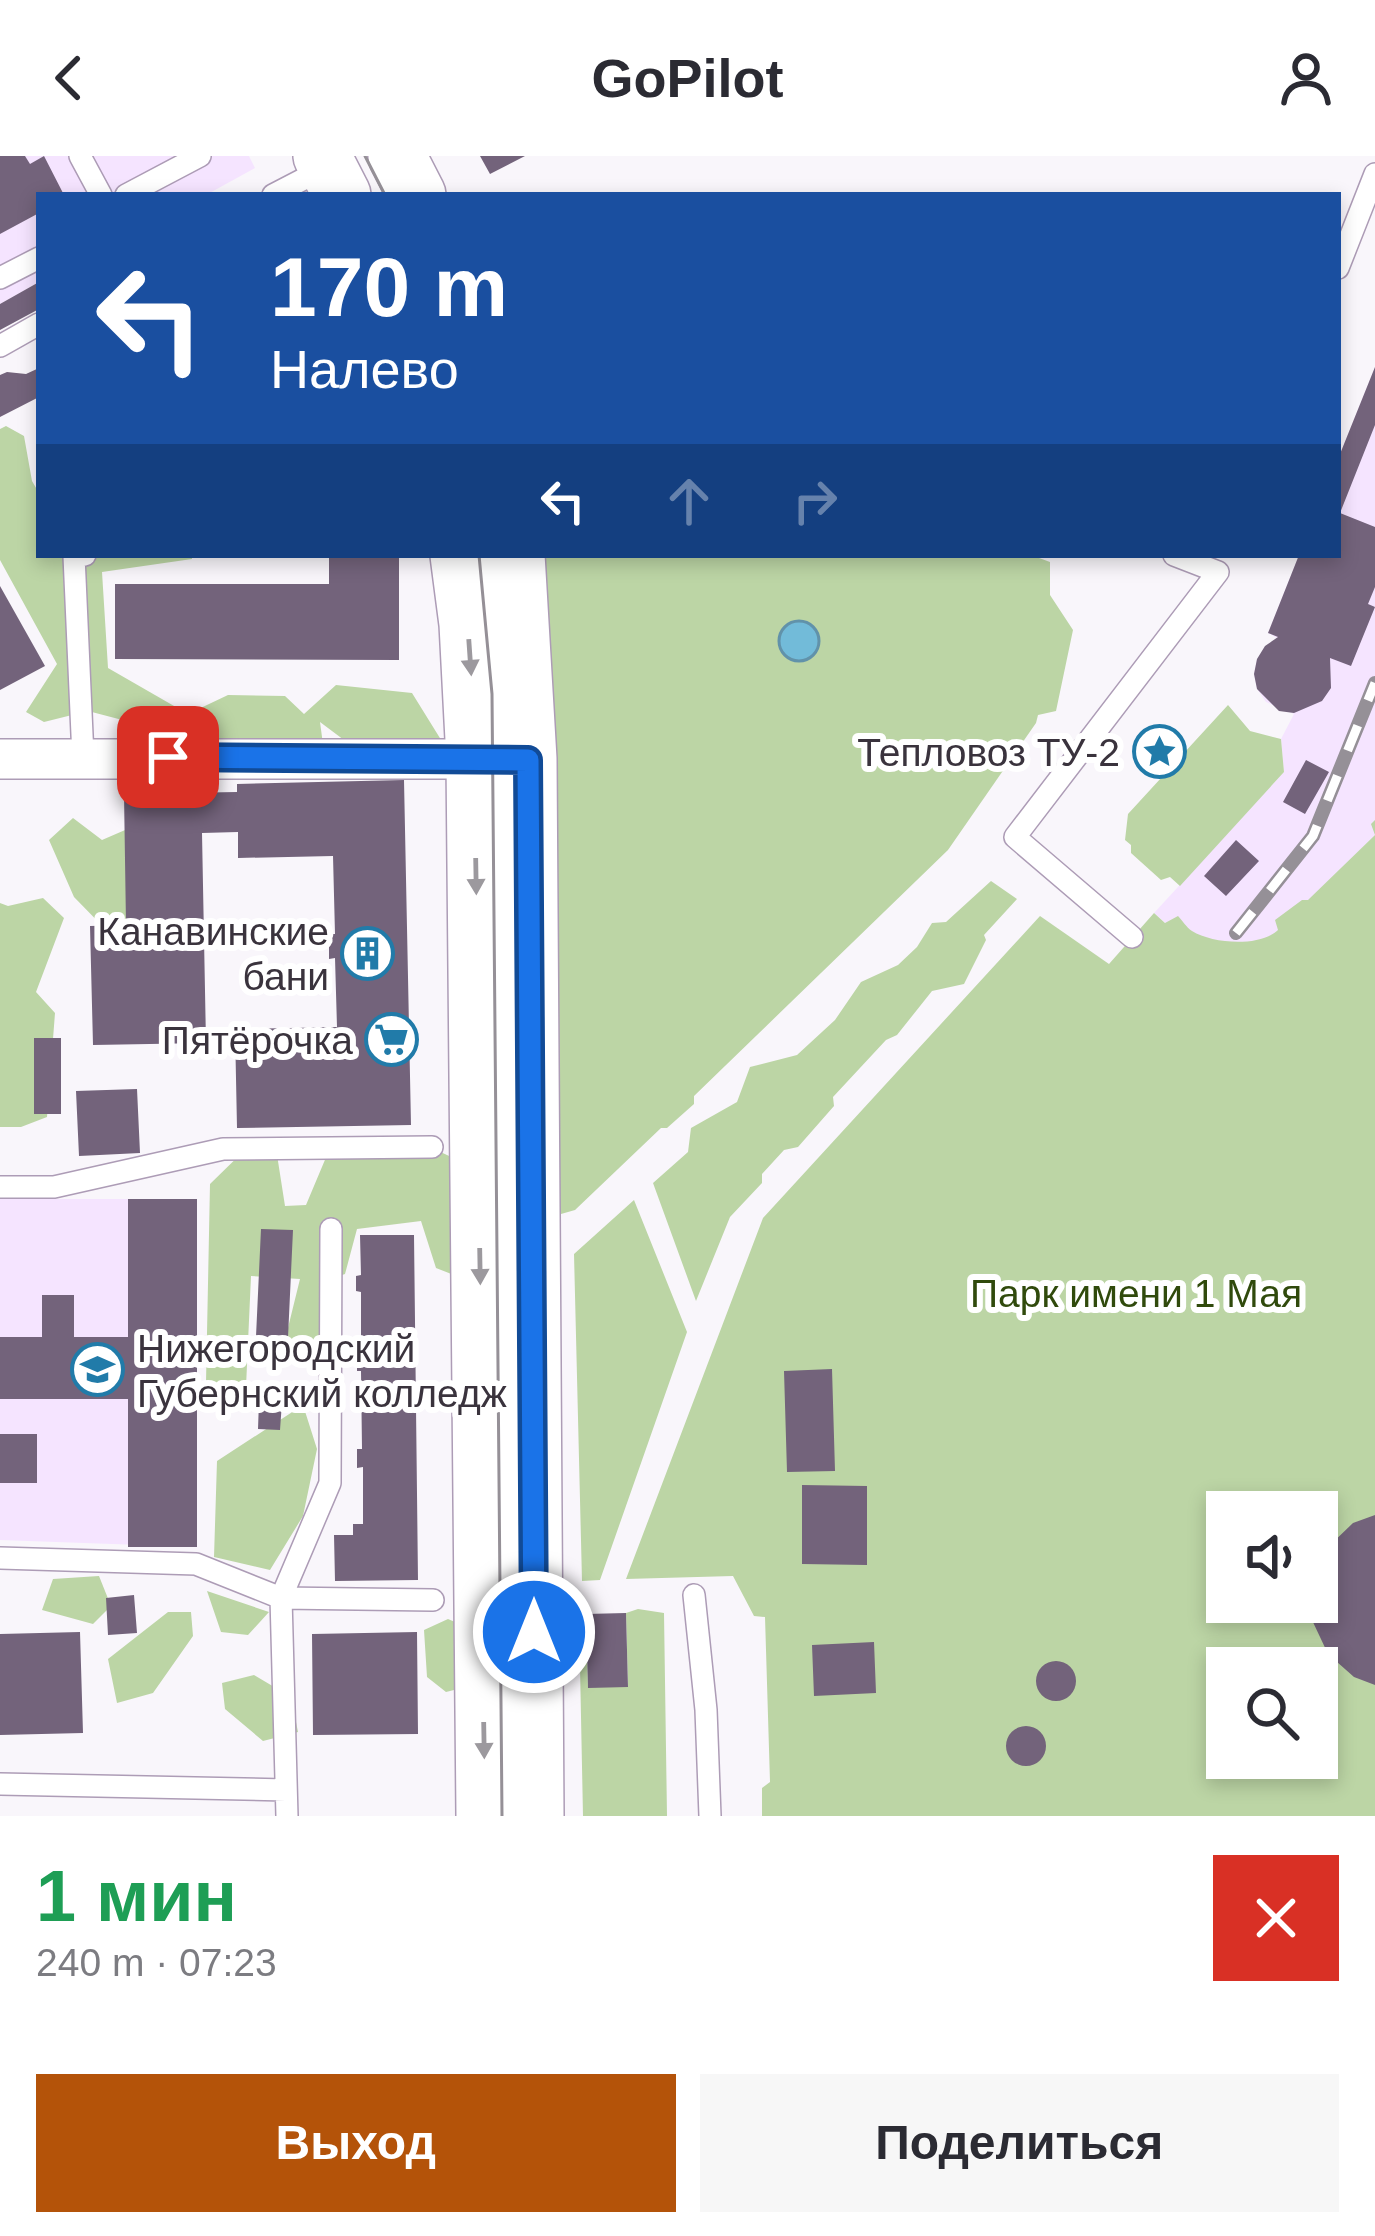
<!DOCTYPE html>
<html lang="ru">
<meta charset="utf-8">
<style>
body{margin:0;font-family:Arial,sans-serif;background:#f7f7f7;color:#2b2b33;height:100vh;display:flex;flex-direction:column;font-size:45px;white-space:nowrap}
*{box-sizing:border-box;margin:0}
p{font-size:39px;color:#7c7c81}
.icon{flex:none;width:66px;height:66px;fill:none;stroke:currentColor;stroke-width:2;stroke-linecap:round;stroke-linejoin:round}
.map{position:relative;height:1660px;overflow:hidden}
.side{display:flex;flex-direction:column;background:#fff;flex:1}
.side>*{flex:none}
.banner{position:absolute;left:36px;top:36px;width:1305px;height:366px;border-radius:0px;box-shadow:0 6px 18px #0003;background:#1a4fa0;color:#fff;overflow:hidden}
.fabs{position:absolute;left:1206px;top:1335px;display:grid;gap:24px}
.fabs a{display:grid;place-items:center;width:132px;height:132px;border-radius:0px;background:#fff;box-shadow:0 6px 18px #0003;font-size:60px}
.pin{position:absolute;display:grid;place-items:center;width:102px;height:102px;color:#fff;margin:-51px;border-radius:24px;box-shadow:0 6px 18px #0006}
.me{position:absolute;width:132px;margin:-66px;rotate:0deg;stroke-linejoin:round;filter:drop-shadow(0 0 9px #0008)}
.turn{display:flex;align-items:center;gap:42px;height:252px;padding:0 36px;font-size:54px}
.turn .icon{width:156px;height:156px;stroke-width:2.5}
.turn b{display:block;font-size:84px;line-height:102px}
.lanes{display:flex;align-items:center;height:114px;padding:0 36px;background:#0003;justify-content:center;gap:60px;direction:ltr}
.lanes .off{opacity:.35}
.round{display:grid;place-items:center;flex:none;width:126px;height:126px;border-radius:0px;background:#f7f7f7}
.overview{display:flex;align-items:center;justify-content:space-between;height:204px;padding:0 36px}
h1{font-size:72px;font-weight:600;line-height:90px;color:#1e9e55}
.primary-button{display:flex;gap:24px;margin-top:auto;padding:24px 36px}
.primary-button a{flex:1;height:138px;border-radius:0px;background:#b45309;color:#fff;font-size:48px;font-weight:600;line-height:138px;text-align:center}
.primary-button a+a{background:#f7f7f7;color:#2b2b33}
header{display:flex;justify-content:space-between;align-items:center;height:156px;padding:0 36px;background:#fff;font-size:54px;font-weight:600}
.map>svg:first-child{display:block}
.built{fill:#f5e4ff}
.green{fill:#bcd5a5;fill-rule:evenodd}
.water{fill:#72bbd9;stroke:#6192aa;stroke-width:3}
.building{fill:#73637b}
.lines{fill:none;stroke-linecap:round;stroke-linejoin:round}
.service-casing{stroke:#ad9cb6;stroke-width:24}
.minor-casing{stroke:#ad9cb6;stroke-width:42}
.secondary-casing{stroke:#ad9cb6;stroke-width:60}
.service{stroke:#fff;stroke-width:21}
.minor{stroke:#fff;stroke-width:39}
.secondary{stroke:#fff;stroke-width:57}
.tram{stroke:#959097;stroke-width:3}
.rail-casing{stroke:#959097;stroke-width:14}
.rail{stroke:#fff;stroke-width:9;stroke-dasharray:27;stroke-linecap:butt}
.oneway{fill:#9c999e}
.route-casing{stroke:#114b97;stroke-width:30}
.route{stroke:#1a73e8;stroke-width:21}
.labels{text-anchor:middle;stroke-width:12;stroke-linejoin:round;paint-order:stroke}
.poi-label{font-size:39px;fill:#3a333d;stroke:#fff;text-anchor:end}
.park-label{font-size:39px;fill:#304a0c;stroke:#fff}
</style>
<header><svg class="icon" aria-label="back" viewBox="0 0 24 24"><path d="M15 5l-7 7 7 7"/></svg>GoPilot<svg class="icon" aria-label="person" viewBox="0 0 24 24"><circle cx="12" cy="8" r="4"/><path d="M4 21q1-7 8-7t8 7"/></svg></header>
<div class="map">
<svg width="1375" height="1660" viewBox="0 0 1375 1660">
<rect width="100%" height="100%" fill="#f9f6fb"/>
<!-- built -->
<path class="built" d="M0 0H249L255 12 206 39H39V126L0 148Z
M1375 211V679L1268 784 1197 794 1154 757 1284 616 1281 583 1294 558 1266 546 1257 533 1254 518 1257 503 1277 482 1268 477 1299 399H1338V303Z
M0 1043H197V1391L0 1384Z"/>
<!-- green -->
<path class="green" d="M6 270 24 280 32 325 39 337V399H192V403L102 416 108 512 188 558 228 539 285 540 304 558 336 529 412 537 443 587 352 590 320 566 326 611 144 616 130 566 88 555 44 566 26 556 57 508 0 404V273Z
M535 399H1031L1050 406V439L1073 474 1056 555 1038 559 1036 567 948 694 694 940V948L667 972H661L575 1054 561 1058 549 1053Z
M1228 549 1250 575 1281 583 1284 616 1180 730 1170 721 1161 724 1131 697V689L1125 684 1128 658Z
M73 662 102 684 132 671 157 759 115 783 74 741 49 684Z
M1375 664V1660H762V1632L770 1626 765 1461 754 1460 733 1420 626 1423 763 1062 1040 760 1109 808 1154 757 1165 767 1178 760C1183 765 1186 771 1192 775 1213 788 1260 791 1278 774L1275 764 1302 744H1308L1375 679 1371 668ZM1227 1356H1317V1446H1227ZM1227 1512H1317V1602H1227Z
M991 725 1017 743 984 779 986 784 964 828 932 835 897 879 886 884 833 941 834 950 798 991 784 994 762 1018V1027L730 1061 696 1145 653 1027 688 996 691 972 737 946 750 911 797 899 835 864 861 826 898 809 917 791 932 767 946 766Z
M43 742 64 762 36 836 55 857 47 961 21 971H0V747L8 750Z
M408 981 460 1005 459 1121 436 1112 421 1065 357 1073 345 1118 319 1127 320 1187 304 1202 285 1184 300 1123 251 1120 246 1231 225 1242 206 1227 210 1028 253 986H275L285 1050 306 1049 327 999Z
M634 1044 687 1176 600 1424 582 1425 574 1098Z
M303 1249 317 1293 303 1360 270 1414 214 1401 217 1305Z
M99 1420 111 1450 93 1468 42 1454 53 1423Z
M207 1435 269 1456 248 1479 221 1476Z
M638 1453 664 1457 667 1660H583L579 1460 586 1458 588 1531 628 1530 626 1457Z
M168 1456H191L193 1480 153 1537 117 1547 108 1503Z
M448 1463 476 1475 478 1528 446 1536 427 1521 424 1474Z
M254 1519 291 1541 298 1576 263 1585 225 1553 222 1527Z"/>
<!-- water -->
<path class="water" d="M779 485a20 20 0 1 1 40 0a20 20 0 1 1-40 0Z"/>
<!-- building -->
<path class="building" d="M0 0H25L30 8 44 0 64 39H39V57L0 78Z
M480 0H525L490 18Z
M39 126V153L0 174V148Z
M1375 211V269L1340 357 1375 371V431L1368 448 1375 451 1351 510 1330 502 1331 532 1322 545 1294 557 1279 555 1257 533 1254 518 1257 503 1265 490 1278 481 1268 477 1299 399H1338V303Z
M39 212V241L0 261V219L7 216 26 218Z
M329 399H399V504L115 503V428H329Z
M0 430 45 510 0 534Z
M1306 604 1329 616 1305 658 1283 646Z
M404 624 411 969 237 972 235 873 337 871 335 802 329 803V778H335L333 700 238 702V676L202 677 206 887 93 889 90 770 126 769 124 638 237 636V628Z
M1236 684 1259 705 1226 740 1204 720Z
M34 882H61V958H34Z
M137 933 140 997 79 1000 76 935Z
M128 1043H197V1391H128V1243H0V1181H42V1139H74V1181H128Z
M261 1073 293 1074 287 1203 255 1202Z
M360 1079H414L418 1424 335 1425 334 1379H353V1368H363V1311L357 1312V1293H362L361 1215H357V1198H361V1136L356 1135V1120L361 1119Z
M832 1213 835 1315 787 1316 784 1215Z
M259 1245 282 1246 280 1274 258 1273Z
M0 1278H37V1327H0Z
M802 1329 867 1330V1409L802 1408Z
M1375 1359V1529L1354 1521 1328 1498 1312 1464V1446H1317V1414L1326 1393 1353 1367Z
M134 1439 137 1477 108 1479 106 1442Z
M626 1457 628 1531 588 1532 586 1458Z
M80 1476 83 1577 0 1579V1478Z
M417 1476 418 1578 313 1579 312 1478Z
M874 1486 876 1537 814 1540 812 1489Z
M1036 1525a20 20 0 1 1 40 0a20 20 0 1 1-40 0Z
M1006 1590a20 20 0 1 1 40 0a20 20 0 1 1-40 0Z"/>
<g class="lines">
<defs>
<path id="service" d="M80 0 101 39
M126 39 200 0
M273 39 325 12
M1338 112 1375 18
M0 122 39 102
M0 190 39 168
M83 601 74 400 85 399
M1132 781 1015 681 1218 416 1174 399
M0 1031H54L223 993 432 991
M0 1402 196 1408 281 1442 433 1444
M694 1439 706 1554 710 1660
M0 1628 286 1634
M287 1660 281 1442 330 1327 331 1073"/>
<path id="minor" d="M0 603H475"/>
<path id="secondary" d="M322 0 342 39
M397 0 417 39
M459 399 468 468 475 603 485 1660
M516 399 528 603 535 1660"/>
</defs>
<!-- service casing -->
<use href="#service" class="service-casing"/>
<!-- minor casing -->
<use href="#minor" class="minor-casing"/>
<!-- secondary casing -->
<use href="#secondary" class="secondary-casing"/>
<!-- service -->
<use href="#service" class="service"/>
<!-- minor -->
<use href="#minor" class="minor"/>
<!-- secondary -->
<use href="#secondary" class="secondary"/>
<!-- tram -->
<path class="tram" d="M365 0 385 39
M479 399 492 538 502 1660"/>
<defs>
<path id="rail" d="M1236 777 1313 680 1375 527"/>
</defs>
<!-- rail casing -->
<use href="#rail" class="rail-casing"/>
<!-- rail -->
<use href="#rail" class="rail"/>
</g>
<!-- one-way arrows -->
<defs><path id="oneway-solid" d="M-6-.8H1V-3.2L6.5 0L1 3.2V.8H-6Z" transform="scale(3)"/></defs>
<g class="oneway">
<use href="#oneway-solid" transform="translate(470 501) rotate(86)"/>
<use href="#oneway-solid" transform="translate(476 720) rotate(89)"/>
<use href="#oneway-solid" transform="translate(480 1110) rotate(89)"/>
<use href="#oneway-solid" transform="translate(484 1584) rotate(89)"/>
</g>
<g class="lines">
<defs>
<path id="route" d="M168 601 528 604 534 1476"/>
</defs>
<!-- route casing -->
<use href="#route" class="route-casing"/>
<!-- route -->
<use href="#route" class="route"/>
</g>
<!-- icons -->
<defs>
<symbol id="sight-ring" viewBox="-11 -11 22 22"><circle r="9.5" fill="#fff" stroke="#217ba9" stroke-width="1.5"/><path d="M0-6L1.8-2.2L6-1.7L2.9 1.2L3.7 5.4L0 3.3L-3.7 5.4L-2.9 1.2L-6-1.7L-1.8-2.2Z" fill="#217ba9"/></symbol>
<symbol id="building-ring" viewBox="-11 -11 22 22"><circle r="9.5" fill="#fff" stroke="#217ba9" stroke-width="1.5"/><path d="M-4-6H4V6H1V3H-1V6H-4ZM-2.5-4.3h1.7v1.8h-1.7ZM.8-4.3h1.7v1.8H.8ZM-2.5-1h1.7V.8h-1.7ZM.8-1h1.7V.8H.8Z" fill="#217ba9"/></symbol>
<symbol id="supermarket-ring" viewBox="-11 -11 22 22"><circle r="9.5" fill="#fff" stroke="#217ba9" stroke-width="1.5"/><path d="M-6-5.5h2.5l.6 2H6L4.5 2H-2.5L-4.4-4H-6ZM-1.5 3.2a1.3 1.3 0 1 0 .1 0ZM3 3.2a1.3 1.3 0 1 0 .1 0Z" fill="#217ba9"/></symbol>
<symbol id="university-ring" viewBox="-11 -11 22 22"><circle r="9.5" fill="#fff" stroke="#217ba9" stroke-width="1.5"/><path d="M0-5L7-2L0 1L-7-2ZM-4 1L0 2.5L4 1V4Q0 6-4 4Z" fill="#217ba9"/></symbol>
</defs>
<g fill-rule="evenodd">
<use href="#sight-ring" x="1130" y="566" width="59" height="59"/>
<use href="#building-ring" x="338" y="768" width="59" height="59"/>
<use href="#supermarket-ring" x="362" y="854" width="59" height="59"/>
<use href="#university-ring" x="68" y="1184" width="59" height="59"/>
</g>
<g class="labels">
<!-- poi labels -->
<g class="poi-label">
<text x="1120" y="610">Тепловоз ТУ-2</text>
<text x="329" y="789">Канавинские<tspan x="329" dy="45">бани</tspan></text>
<text x="353" y="898">Пятёрочка</text>
<text x="137" y="1206" text-anchor="start">Нижегородский<tspan x="137" dy="45">Губернский колледж</tspan></text>
</g>
<!-- park labels -->
<g class="park-label">
<text x="1136" y="1151">Парк имени 1 Мая</text>
</g>
</g>
</svg>
<div class="fabs">
<a><svg class="icon" aria-label="sound" viewBox="0 0 24 24"><path d="M4 9h4l5-4v14l-5-4H4zM17 9q2 3 0 6"/></svg></a>
<a><svg class="icon" aria-label="search" viewBox="0 0 24 24"><circle cx="10" cy="10" r="6"/><path d="M15 15l6 6"/></svg></a>
</div>
<div class="pin" style="left:168px;top:601px;background:#d93025"><svg class="icon" aria-label="arrive" viewBox="0 0 24 24"><path d="M6 21V4h12l-3 4 3 4H6"/></svg></div>
<svg class="me" style="left:534px;top:1476px" viewBox="-20 -20 40 40"><circle r="17" fill="#1a73e8" stroke="#fff" stroke-width="3"/><path d="M0-11L8 9 0 5-8 9z" fill="#fff"/></svg>
<div class="banner">
<div class="turn"><svg class="icon" aria-label="left" viewBox="0 0 24 24"><path d="M17 20v-9H6M10 6l-5 5 5 5"/></svg><div><b>170 m</b>Налево</div></div>
<div class="lanes"><svg class="icon" aria-label="left" viewBox="0 0 24 24"><path d="M17 20v-9H6M10 6l-5 5 5 5"/></svg><svg class="icon off" aria-label="ahead" viewBox="0 0 24 24"><path d="M12 20V5M6 11l6-6 6 6"/></svg><svg class="icon off" aria-label="right" viewBox="0 0 24 24"><path d="M7 20v-9h11M14 6l5 5-5 5"/></svg></div>
</div>
</div>
<section class="side">
<div class="overview"><div><h1>1 мин</h1><p>240 m · 07:23</p></div><a class="round" style="background:#d93025;color:#fff"><svg class="icon" aria-label="close" viewBox="0 0 24 24"><path d="M6 6l12 12M18 6L6 18"/></svg></a></div>
<div class="primary-button"><a>Выход</a><a>Поделиться</a></div>
</section>
